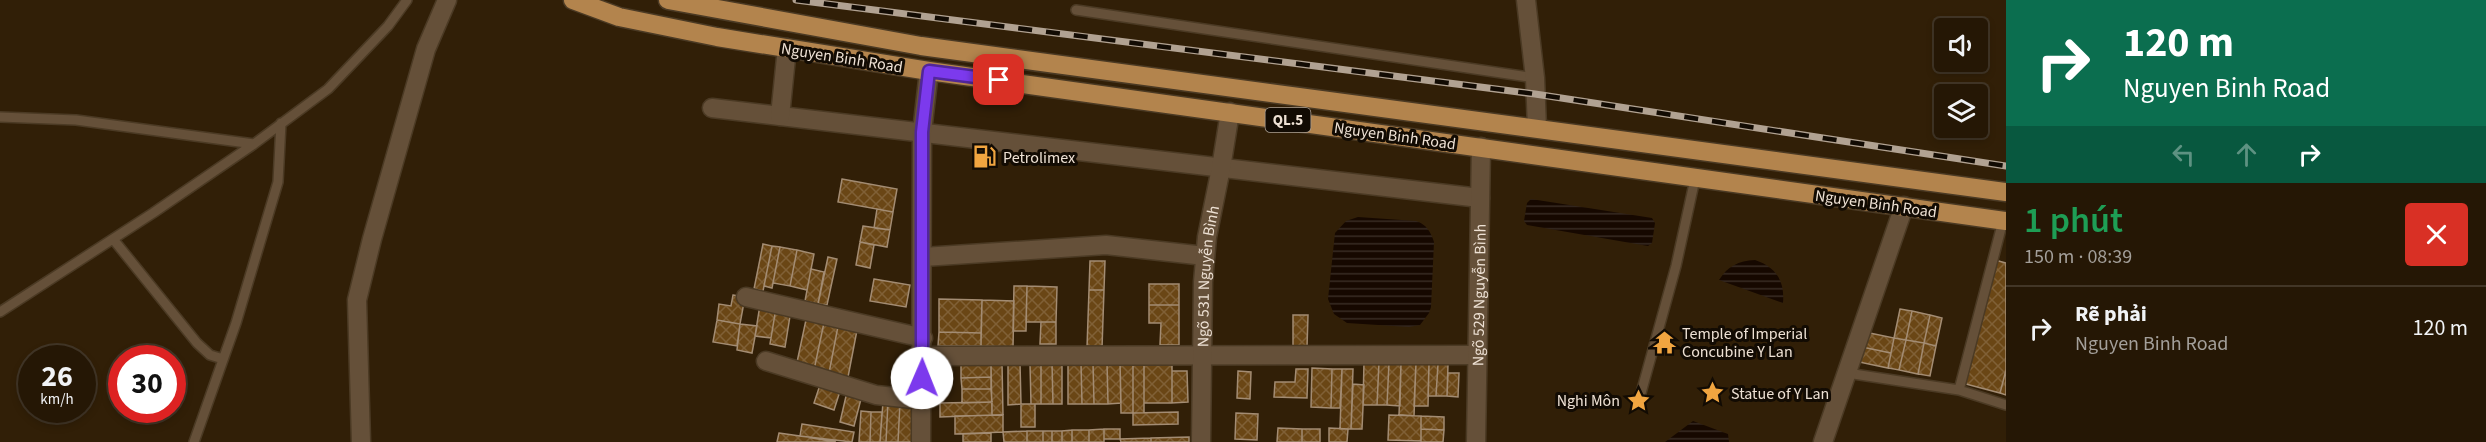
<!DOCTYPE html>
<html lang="vi">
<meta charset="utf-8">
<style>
body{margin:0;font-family:"Source Sans 3",sans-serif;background:#312413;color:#f1f3f6;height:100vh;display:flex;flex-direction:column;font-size:22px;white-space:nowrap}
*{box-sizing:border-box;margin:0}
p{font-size:20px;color:#a39f9a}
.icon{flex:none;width:33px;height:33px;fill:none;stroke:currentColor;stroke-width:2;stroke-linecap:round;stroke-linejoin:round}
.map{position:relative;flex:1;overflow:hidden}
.panel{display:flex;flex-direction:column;background:#251705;width:480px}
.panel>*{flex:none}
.hud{background:#0b6e4f;color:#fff;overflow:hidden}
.controls{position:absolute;left:1934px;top:18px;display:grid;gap:12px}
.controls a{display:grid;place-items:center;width:54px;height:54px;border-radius:6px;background:#251705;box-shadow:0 3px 9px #0003,0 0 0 2px #423627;font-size:30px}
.speed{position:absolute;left:18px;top:345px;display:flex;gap:12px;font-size:30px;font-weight:700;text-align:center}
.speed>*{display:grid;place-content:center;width:78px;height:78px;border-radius:50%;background:#251705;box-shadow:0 3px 9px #0003,0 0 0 2px #423627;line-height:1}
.speed small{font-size:15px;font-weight:400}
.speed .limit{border:9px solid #d22;background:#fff;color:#111}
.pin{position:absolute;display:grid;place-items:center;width:51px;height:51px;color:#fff;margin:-26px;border-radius:12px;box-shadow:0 3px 9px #0006}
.me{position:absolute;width:66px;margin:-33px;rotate:1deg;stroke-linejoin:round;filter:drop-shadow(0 0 4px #0008)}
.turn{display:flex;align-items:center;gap:21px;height:126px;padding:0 18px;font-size:27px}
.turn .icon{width:78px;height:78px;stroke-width:2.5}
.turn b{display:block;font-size:42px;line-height:51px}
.lanes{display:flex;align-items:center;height:57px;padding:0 18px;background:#0003;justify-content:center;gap:30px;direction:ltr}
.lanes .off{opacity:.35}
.round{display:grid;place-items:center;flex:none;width:63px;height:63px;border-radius:6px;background:#312413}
.summary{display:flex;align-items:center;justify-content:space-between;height:102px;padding:0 18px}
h1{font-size:36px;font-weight:600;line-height:45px;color:#1e9e55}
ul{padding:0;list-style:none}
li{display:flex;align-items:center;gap:18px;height:84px;padding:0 18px;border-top:2px solid #423627}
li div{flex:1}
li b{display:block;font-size:22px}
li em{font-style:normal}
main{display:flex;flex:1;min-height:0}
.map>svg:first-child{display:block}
.water{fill:url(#water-rules)}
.building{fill:url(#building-cross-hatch);stroke:#a38c73;stroke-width:1.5}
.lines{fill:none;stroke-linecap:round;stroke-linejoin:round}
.service-casing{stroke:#4b3a24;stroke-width:12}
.minor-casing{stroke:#4b3a24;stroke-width:21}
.trunk-casing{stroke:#4b3a24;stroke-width:21}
.service{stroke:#655039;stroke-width:9}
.minor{stroke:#655039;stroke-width:18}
.trunk{stroke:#b3844d;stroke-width:18}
.rail-casing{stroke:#b1a292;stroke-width:7}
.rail{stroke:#120b03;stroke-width:4.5;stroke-dasharray:14;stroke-linecap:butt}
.route-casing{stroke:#51269a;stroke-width:15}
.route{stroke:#7c3aed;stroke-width:10}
.labels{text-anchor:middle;stroke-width:6;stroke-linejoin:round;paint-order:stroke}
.shield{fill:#120b03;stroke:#aca195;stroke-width:1.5}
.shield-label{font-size:15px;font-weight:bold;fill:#eee1d4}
.street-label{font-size:16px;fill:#eee1d4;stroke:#120b03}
.poi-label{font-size:16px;fill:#eee1d4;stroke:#120b03;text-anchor:start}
</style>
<main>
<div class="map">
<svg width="2006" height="442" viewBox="0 0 2006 442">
<defs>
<pattern id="water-rules" width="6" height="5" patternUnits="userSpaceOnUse" patternTransform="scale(1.5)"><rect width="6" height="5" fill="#160800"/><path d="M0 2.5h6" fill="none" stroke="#382c24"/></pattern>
<pattern id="building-cross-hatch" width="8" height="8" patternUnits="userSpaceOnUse" patternTransform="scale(1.5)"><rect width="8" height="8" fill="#6a4615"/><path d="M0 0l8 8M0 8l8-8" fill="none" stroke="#806036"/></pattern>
</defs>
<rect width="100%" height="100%" fill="#311f07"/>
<!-- water -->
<path class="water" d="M1531 199 1652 218 1655 223 1652 243 1648 246 1527 225 1524 221 1527 203Z
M1358 217 1416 221C1426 224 1431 232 1434 242L1431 307 1429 313 1420 325 1409 327 1347 323 1334 314 1328 299 1335 233 1346 221Z
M1755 260C1776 267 1785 281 1783 303L1719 280C1728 266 1738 261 1755 260Z
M1693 421 1728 434 1729 442H1665Z"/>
<!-- building -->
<path class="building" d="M842 179 897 189 893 212 838 202Z
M877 209 893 212 890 230 874 228Z
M863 226 890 230 887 247 860 242Z
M860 242 874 245 870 268 856 265Z
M763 244 772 246 763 291 754 289Z
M772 246 780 247 772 288 764 286Z
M780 247 797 250 790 286 773 283Z
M797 250 814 254 807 290 790 286Z
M828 257 837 259 827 305 818 304Z
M1995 260 2006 263V370L2000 393 1962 383Z
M1090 261H1105L1104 290H1089Z
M811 269 824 272 818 304 805 301Z
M874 279 910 285 906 307 870 301Z
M1149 284H1179V305H1149Z
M1014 286H1027L1026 331H1013Z
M1027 286 1057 287 1056 322H1026Z
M1089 290H1104L1102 348H1087Z
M733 295 745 297 740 324 717 320 719 304 731 306Z
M939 299 982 300 981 333 939 332Z
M982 300 1014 301 1013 347 981 346Z
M760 305 776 308 771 338 755 336Z
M1149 305H1179V345H1160L1161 323H1149Z
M776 308 791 310 785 347 770 344Z
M1900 309 1912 311 1906 340 1894 338Z
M1912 311 1930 315 1924 343 1906 340Z
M807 315 825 318 814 370 796 367Z
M1293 315H1308L1307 347H1293Z
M1930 315 1942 318 1936 346 1924 343Z
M825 318 839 321 829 373 814 370Z
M717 320 740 324 737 346 713 342Z
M839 321 858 325 848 377 829 373Z
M1041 322H1056V344H1040Z
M740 324 757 326 752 353 737 350Z
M939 332 981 333V346H938Z
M1865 332 1894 338 1891 353 1862 347Z
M1894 338 1906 340 1899 370 1888 368Z
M1906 340 1924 343 1918 374 1899 370Z
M1924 343 1936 346 1930 376 1918 374Z
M1862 347 1891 353 1888 368 1859 362Z
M1120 362H1133V413H1121Z
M1120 362 1121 403 1108 404 1107 363Z
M1133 362H1144V413H1133Z
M1144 362H1172V403H1144Z
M1364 362H1379L1377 405H1363Z
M1379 362 1389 363 1387 405H1377Z
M991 363V377L961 378V364Z
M991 363H1002L1003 415H992Z
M1020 363 1021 404 1008 405V364Z
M1041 363H1052L1053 404H1041Z
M1041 363V404H1031L1030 364Z
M1052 363H1062V404H1053Z
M1068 363H1081L1082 404H1068Z
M1081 363H1093L1094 404H1082Z
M1093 363H1107L1108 404H1094Z
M1389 363H1401L1400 406 1387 405Z
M1401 363H1416L1414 416 1399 415Z
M1416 363 1429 364 1428 406H1414Z
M1429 364H1438L1436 396H1428Z
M1438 364H1448L1447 396H1436Z
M1312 368 1332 369 1331 408 1311 407Z
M1296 369H1308L1307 398 1274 397 1275 382H1295Z
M1332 369H1342L1340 408H1331Z
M1342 369H1353L1351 429H1340Z
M2006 370V395L2000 393Z
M1172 371H1187L1188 402 1172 403Z
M1238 371 1251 372 1250 399 1237 398Z
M1448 373H1459L1458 397 1447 396Z
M991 377V389H962L961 378Z
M821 382 841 388 834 410 814 403Z
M1353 384 1364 385 1362 429H1351Z
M962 389H991L992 402 962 403Z
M847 392 862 395 854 426 840 422Z
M883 402H888L886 442H880Z
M888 402 900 403 898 442H886Z
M992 402V415L940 417V403Z
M900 403H918L916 442H898Z
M1021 404H1035V427H1021Z
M861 411 871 412 870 442H859Z
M871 412H882L880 442H870Z
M1178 412V424L1133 425V413Z
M1236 413 1258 414 1257 440 1235 439Z
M1003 415V432L955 434V416Z
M1389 415 1421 416V441L1388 440Z
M1421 416 1444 417V430L1421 429Z
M802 424 854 432 852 442 800 436Z
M1278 428 1302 429V442H1277Z
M1329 428 1348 429 1347 442H1329Z
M1104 429V442H1089V430Z
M1104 429H1120V439H1104Z
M1302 429H1320V442H1302Z
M1421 429 1444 430 1443 442H1421Z
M1072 430V442H1062V431Z
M1072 430H1089V442H1072Z
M1027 431V442H1004L1003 432Z
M1027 431H1043V442H1027Z
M1043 431H1052V442H1043Z
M1052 431H1062V442H1052Z
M779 433 800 436 836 442H777Z
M991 433V442H963V434Z
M1189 437V442H1151V438Z
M1151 438V442H1121L1120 439Z"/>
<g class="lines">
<defs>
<path id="service" d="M1076 10 1535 78
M0 117 76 120 254 144
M113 239 197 343 210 355 223 359
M0 312 153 213 254 144 328 89 388 26 407 0
M1847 373 1959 390 2006 405
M1959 390 2003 221
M1641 393 1676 266 1695 179
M194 442 236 323 278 182 281 123"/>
<g id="minor">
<path d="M1526 0 1535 78 1537 128"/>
<path d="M712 108 1480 198"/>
<path d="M780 116 787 48"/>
<path d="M923 257 1106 245 1205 256"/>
<path d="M746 297 923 338"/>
<path d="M923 356 1476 355"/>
<path d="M766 361 876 395 922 400"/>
<path d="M361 442 357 300 372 239 426 49 447 0"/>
<path d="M921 442 922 132 929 71"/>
<path id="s1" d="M1201 442 1203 282 1207 237 1221 168 1230 112"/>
<path id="s2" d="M1476 442 1481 147"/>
<path d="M1823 442 1904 206"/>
</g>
<path id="trunk" d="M573 0 619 17 717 37 929 71 2006 221
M668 0 921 46 2006 192"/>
</defs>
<!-- service casing -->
<use href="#service" class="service-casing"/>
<!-- minor casing -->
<use href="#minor" class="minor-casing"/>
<!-- trunk casing -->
<use href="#trunk" class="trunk-casing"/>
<!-- service -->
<use href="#service" class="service"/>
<!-- minor -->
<use href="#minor" class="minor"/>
<!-- trunk -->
<use href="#trunk" class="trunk"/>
<defs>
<path id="rail" d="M796 0 1535 94 2006 166"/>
</defs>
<!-- rail casing -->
<use href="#rail" class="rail-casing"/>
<!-- rail -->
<use href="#rail" class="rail"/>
</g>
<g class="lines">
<defs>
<path id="route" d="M922 378V132L929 71 999 80"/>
</defs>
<!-- route casing -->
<use href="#route" class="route-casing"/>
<!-- route -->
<use href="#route" class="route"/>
</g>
<!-- icons -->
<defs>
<symbol id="fuel-bare" viewBox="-9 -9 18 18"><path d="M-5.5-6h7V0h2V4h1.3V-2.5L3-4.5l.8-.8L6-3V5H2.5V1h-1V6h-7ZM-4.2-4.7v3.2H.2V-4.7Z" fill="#f1a540" stroke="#120b03" stroke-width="2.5" paint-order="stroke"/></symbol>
<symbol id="temple-bare" viewBox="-9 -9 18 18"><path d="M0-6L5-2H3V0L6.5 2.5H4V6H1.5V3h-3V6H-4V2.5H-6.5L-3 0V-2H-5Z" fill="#f1a540" stroke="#120b03" stroke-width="2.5" paint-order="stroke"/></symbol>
<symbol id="sight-bare" viewBox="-9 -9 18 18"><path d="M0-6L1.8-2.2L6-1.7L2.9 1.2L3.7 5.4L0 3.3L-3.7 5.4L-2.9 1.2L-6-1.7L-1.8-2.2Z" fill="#f1a540" stroke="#120b03" stroke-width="2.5" paint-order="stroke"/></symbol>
</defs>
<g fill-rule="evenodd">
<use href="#fuel-bare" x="968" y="140" width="33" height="33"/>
<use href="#temple-bare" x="1648" y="326" width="33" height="33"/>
<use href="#sight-bare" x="1696" y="376" width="33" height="33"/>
<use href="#sight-bare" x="1622" y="384" width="33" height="33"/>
</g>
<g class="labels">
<!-- shield labels -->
<rect class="shield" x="1265.5" y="108" width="45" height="24" rx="4.5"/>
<g class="shield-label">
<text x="1288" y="125">QL.5</text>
</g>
<!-- street labels -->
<g class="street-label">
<text transform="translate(842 57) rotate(9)" y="6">Nguyen Binh Road</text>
<text transform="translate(1395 135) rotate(8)" y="6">Nguyen Binh Road</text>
<text transform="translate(1876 203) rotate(8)" y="6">Nguyen Binh Road</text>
<text dy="6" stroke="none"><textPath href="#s1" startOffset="166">Ngõ 531 Nguyễn Bình</textPath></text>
<text dy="6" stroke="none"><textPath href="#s2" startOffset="147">Ngõ 529 Nguyễn Bình</textPath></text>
</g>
<!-- poi labels -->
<g class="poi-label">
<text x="1003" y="163">Petrolimex</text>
<text x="1682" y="339">Temple of Imperial<tspan x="1682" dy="18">Concubine Y Lan</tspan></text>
<text x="1731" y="399">Statue of Y Lan</text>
<text x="1620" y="406" text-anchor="end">Nghi Môn</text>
</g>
</g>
</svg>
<div class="controls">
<a><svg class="icon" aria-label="sound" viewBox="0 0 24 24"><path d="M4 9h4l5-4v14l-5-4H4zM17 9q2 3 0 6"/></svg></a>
<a><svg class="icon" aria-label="layers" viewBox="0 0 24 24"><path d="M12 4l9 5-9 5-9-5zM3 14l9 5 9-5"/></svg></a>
</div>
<div class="speed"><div>26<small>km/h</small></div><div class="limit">30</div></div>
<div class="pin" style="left:999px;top:80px;background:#d93025"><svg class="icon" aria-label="arrive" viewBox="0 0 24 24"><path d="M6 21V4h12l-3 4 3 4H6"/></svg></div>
<svg class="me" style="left:922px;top:378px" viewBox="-20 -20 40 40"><circle r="19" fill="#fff"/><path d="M0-13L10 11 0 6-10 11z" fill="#7c3aed"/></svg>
</div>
<section class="panel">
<div class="hud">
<div class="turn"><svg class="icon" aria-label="right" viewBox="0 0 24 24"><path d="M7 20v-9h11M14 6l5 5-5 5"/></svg><div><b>120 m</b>Nguyen Binh Road</div></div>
<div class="lanes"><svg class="icon off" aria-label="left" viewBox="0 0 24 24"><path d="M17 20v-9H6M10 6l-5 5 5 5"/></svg><svg class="icon off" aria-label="ahead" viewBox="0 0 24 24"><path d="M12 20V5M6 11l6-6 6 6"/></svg><svg class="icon" aria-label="right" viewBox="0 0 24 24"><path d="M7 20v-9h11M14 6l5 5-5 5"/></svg></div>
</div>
<div class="summary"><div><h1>1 phút</h1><p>150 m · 08:39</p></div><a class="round" style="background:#d93025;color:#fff"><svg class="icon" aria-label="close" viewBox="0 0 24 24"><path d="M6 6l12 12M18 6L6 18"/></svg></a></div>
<ul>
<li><svg class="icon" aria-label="right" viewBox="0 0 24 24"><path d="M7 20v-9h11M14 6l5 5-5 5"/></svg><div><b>Rẽ phải</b><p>Nguyen Binh Road</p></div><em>120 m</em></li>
</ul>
</section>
</main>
